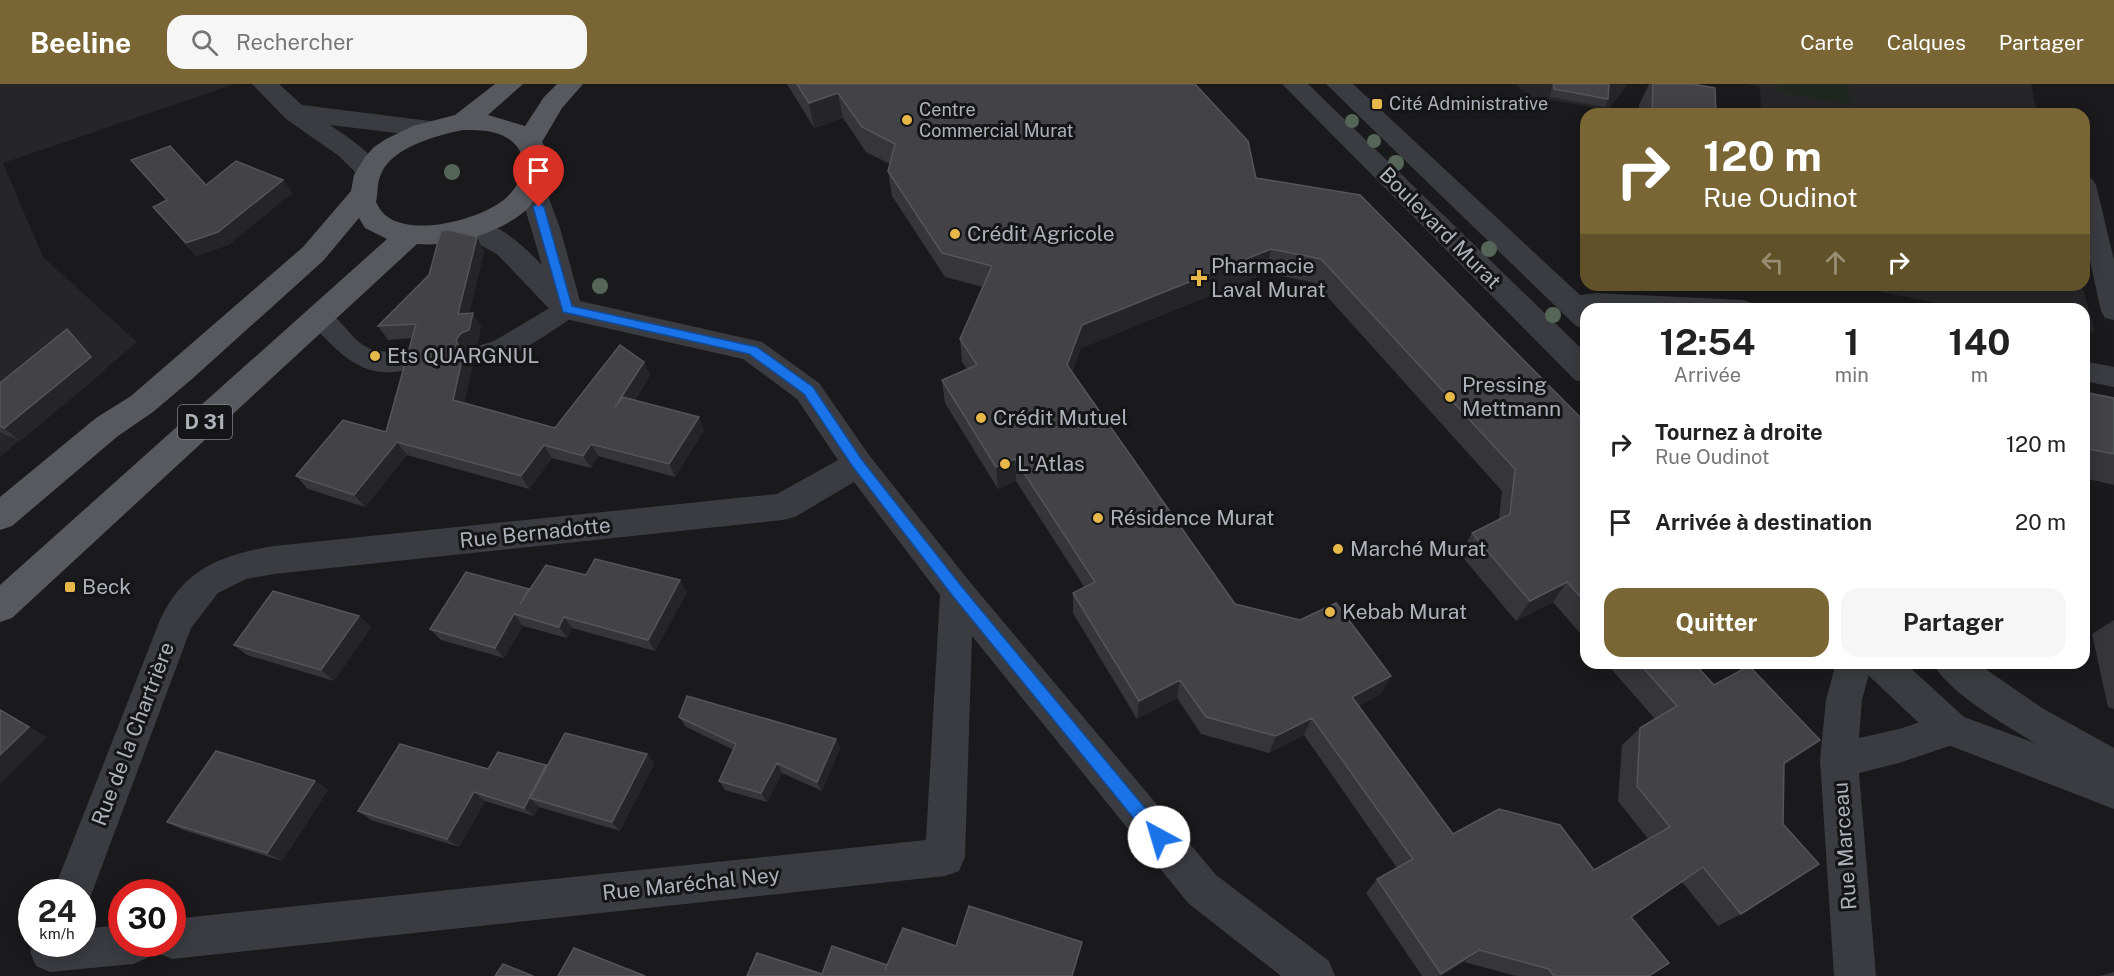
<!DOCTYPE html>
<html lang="fr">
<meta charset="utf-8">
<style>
body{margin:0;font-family:"Public Sans",sans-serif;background:#f6f6f6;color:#222;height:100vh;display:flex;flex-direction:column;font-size:22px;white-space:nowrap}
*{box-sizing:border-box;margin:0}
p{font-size:20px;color:#767676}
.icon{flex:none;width:33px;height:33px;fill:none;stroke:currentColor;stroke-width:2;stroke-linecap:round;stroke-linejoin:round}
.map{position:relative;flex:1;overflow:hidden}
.side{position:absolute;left:1580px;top:219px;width:510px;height:366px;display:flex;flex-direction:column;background:#fff;border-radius:18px;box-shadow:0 3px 15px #0003}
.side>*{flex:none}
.hud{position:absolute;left:1580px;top:24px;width:510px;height:183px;border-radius:18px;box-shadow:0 3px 15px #0003;background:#7a6634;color:#fff;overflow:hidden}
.speed{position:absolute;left:18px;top:795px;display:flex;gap:12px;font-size:30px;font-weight:700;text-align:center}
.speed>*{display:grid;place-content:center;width:78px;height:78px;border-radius:50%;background:#fff;box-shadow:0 3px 15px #0003;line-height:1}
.speed small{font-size:15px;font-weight:400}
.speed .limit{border:9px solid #d22;background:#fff;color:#111}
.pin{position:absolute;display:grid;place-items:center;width:51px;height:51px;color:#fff;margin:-62px -26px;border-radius:50% 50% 50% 0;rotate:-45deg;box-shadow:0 0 6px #0007}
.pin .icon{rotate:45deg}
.me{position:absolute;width:66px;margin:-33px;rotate:321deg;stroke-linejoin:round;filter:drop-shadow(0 0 4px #0008)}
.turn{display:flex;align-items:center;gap:21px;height:126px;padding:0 24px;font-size:27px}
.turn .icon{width:78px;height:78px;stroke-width:2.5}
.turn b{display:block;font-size:42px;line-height:51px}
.lanes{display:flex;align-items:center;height:57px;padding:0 24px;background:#0003;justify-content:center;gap:30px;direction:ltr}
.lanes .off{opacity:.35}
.eta{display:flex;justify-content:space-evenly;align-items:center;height:102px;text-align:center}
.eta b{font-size:36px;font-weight:700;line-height:42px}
.button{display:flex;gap:12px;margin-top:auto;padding:12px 24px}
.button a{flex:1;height:69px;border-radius:18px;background:#7a6634;color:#fff;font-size:24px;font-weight:700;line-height:69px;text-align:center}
.button a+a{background:#f6f6f6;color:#222}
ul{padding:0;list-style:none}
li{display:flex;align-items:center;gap:18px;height:78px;padding:0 24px}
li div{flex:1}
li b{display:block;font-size:22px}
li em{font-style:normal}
header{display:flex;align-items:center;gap:36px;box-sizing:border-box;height:84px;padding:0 30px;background:#7a6634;color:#fff}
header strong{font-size:28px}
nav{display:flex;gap:33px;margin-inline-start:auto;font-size:21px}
.search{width:420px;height:54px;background:#f6f6f6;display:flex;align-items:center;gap:15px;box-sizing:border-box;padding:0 21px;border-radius:18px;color:#767676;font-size:22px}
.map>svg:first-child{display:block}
.built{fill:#262629}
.green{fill:#202721}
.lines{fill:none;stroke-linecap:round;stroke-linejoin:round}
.service{fill:#3b3c41;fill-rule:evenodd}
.minor{fill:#3b3c41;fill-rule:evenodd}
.tertiary{fill:#3b3c41;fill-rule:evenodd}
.primary{fill:#57595f;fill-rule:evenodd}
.tree{fill:#556658}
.wall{fill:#36363a}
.shaded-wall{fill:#252528}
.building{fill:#434347;stroke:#535559;stroke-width:1.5}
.route{fill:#1a73e8;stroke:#114b97;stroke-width:1.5}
.poi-dot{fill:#e5b849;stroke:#151517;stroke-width:2}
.labels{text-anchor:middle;stroke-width:6;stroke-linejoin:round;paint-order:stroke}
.far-poi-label{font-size:18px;fill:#adb1ba;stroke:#151517;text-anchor:start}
.shield{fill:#151517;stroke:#7f8289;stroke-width:1.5}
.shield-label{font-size:20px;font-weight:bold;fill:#adb1ba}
.street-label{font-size:21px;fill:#adb1ba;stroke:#151517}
.poi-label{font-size:21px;fill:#adb1ba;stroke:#151517;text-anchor:start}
</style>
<header>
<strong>Beeline</strong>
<div class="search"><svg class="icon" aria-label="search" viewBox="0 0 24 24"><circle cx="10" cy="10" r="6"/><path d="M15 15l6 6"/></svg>Rechercher</div>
<nav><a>Carte</a><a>Calques</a><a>Partager</a></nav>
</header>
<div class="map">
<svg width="2114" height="892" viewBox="0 0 2114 892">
<rect width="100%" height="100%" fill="#1a1a1c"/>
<!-- built -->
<path class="built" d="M0 0H235L3 79 43 173 137 258 0 373Z
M1515 0H1628L1608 26 1550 16 1538 20Z
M1747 0H2031L2037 30H1761L1760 3Z
M1844 201H2082L2095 249 2084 247V225H1969Z"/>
<!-- green -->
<path class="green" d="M1779 0H1848L1851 21 1779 8Z"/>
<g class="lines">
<!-- service -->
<path class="service" d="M2084 93 2092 95 2096 101 2114 176V236L2105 234 2101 227 2084 149Z
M1596 209 1743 216 1752 219 1755 225H1586V228L1571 229 1562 226 1559 220 1562 214Z
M567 216 576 219 579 225 576 231C551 247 500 287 471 278L467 271 471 264 494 257 558 219Z
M320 224C339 230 347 250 363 261 379 272 397 265 414 270L418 277 414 284C375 296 352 282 326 255 319 248 312 241 307 233L311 226Z
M2084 277 2114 283V303L2084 297Z"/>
<!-- minor -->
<path class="minor" d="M252 0H279L302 21 430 37 439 39 443 45 439 51 430 53 330 41C349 54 370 67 382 87L378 93 369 96 360 93 339 72 286 35Z
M531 92 540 95 544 101 560 144 580 217 762 258 819 299 869 371 969 497 1216 791 1329 877 1335 892H1281L1188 819 972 552 965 773 959 787 945 792 172 875 158 869 154 860H172V835L926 756 940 511 854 398 795 433 783 436 274 490 246 495 218 509 191 544 87 822 82 824V808H53L160 536C184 484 221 471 274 462L777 410 838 376 797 315 743 275 557 233 497 170 462 151 458 144 462 137C490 129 524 163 542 181L518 101 522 95Z
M1836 579H1872L1862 616 1859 654 1899 645 1951 628 1964 633 1969 645 1964 657 1899 679 1859 689 1876 892H1834L1820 676 1826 616Z
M122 841V860H153L147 874 133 880 50 888 36 882 30 868 33 860H82V845Z"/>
<!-- tertiary -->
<path class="tertiary" d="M1282 0H1308L1586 269V299L1575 296Z
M1326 0H1353L1595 225H1586V245L1576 242Z
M1862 579H1905L1964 633 2035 659C2007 642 1947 608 1933 579H1977L2042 624 2114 664V725L1938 657 1867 590Z"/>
<!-- primary -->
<path class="primary" d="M495 0H523L488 31 525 42 544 13 557 0H583L562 24 542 58C553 76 551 90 539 108 535 114 531 122 525 127 498 150 452 163 417 160L12 534 0 538V501L387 155 365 144 359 134 323 177 192 295 153 328 118 352 12 442 0 446V413L96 334 131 312 303 163 351 107 354 91 365 73 374 63 386 55 413 42 455 31ZM463 46C475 46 488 46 499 50 530 62 529 91 508 112 485 135 410 155 384 130 381 127 378 122 376 118 378 109 377 98 381 90 392 63 438 51 463 46Z"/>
</g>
<!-- trees -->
<g class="tree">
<circle cx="1352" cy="37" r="7"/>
<circle cx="1374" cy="57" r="7"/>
<circle cx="1396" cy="79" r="8"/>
<circle cx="452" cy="88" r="8"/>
<circle cx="1489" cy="165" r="8"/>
<circle cx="600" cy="202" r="8"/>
<circle cx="1553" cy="231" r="8"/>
</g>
<!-- wall -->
<path class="wall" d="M787 0H1195L1256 94 1586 339V556L1553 518 1516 537 1460 470 1472 449 1499 435 1502 407 1315 199 1266 189 1081 264 1072 288 1235 520 1391 592 1381 610 1359 622 1453 750 1594 786 1648 755 1618 717 1622 661 1640 644 1655 635 1606 579H1694L1714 601 1796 673 1784 681 1741 830 1718 842 1682 798 1631 833 1649 892H1516L1464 878 1441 892H1422L1366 809 1377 795 1397 784 1304 651 1269 669 1201 650 1177 614 1137 635 1073 529V509L1085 504 1016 397 998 405 945 319 942 296 967 285 962 278 960 255 983 203 945 193 892 112 888 87 890 80 866 68 843 34 814 44Z
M1552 0H1609L1608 15 1605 23 1550 13Z
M1649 0H1653L1716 30H1639V21Z
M131 76 206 101 283 96 292 109 228 161 196 172 153 123 166 116Z
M484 167 469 229 481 242 477 260 469 263 465 269 473 280 464 319 555 344 644 278 650 291 635 316 704 346 675 393 598 372 591 384 552 374 529 405 407 371 365 423 308 405 296 392 386 348 412 254 388 256 378 242Z
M67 245 81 258 105 286 20 357 0 348V299Z
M2084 308 2114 314V401L2084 394Z
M586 491 687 508 655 567 572 544 567 554 523 542 504 574 441 556 430 545 529 505H530Z
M359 532 371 543 334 597 247 571 234 561Z
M2114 536V625L2108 623 2092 550Z
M679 633 836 655 840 664 822 707 782 689 767 718 725 706 719 697 734 666 686 643Z
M647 670 654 680 620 747 539 723 534 732 485 717 459 763 371 736 358 727 488 685 546 681 547 682Z
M315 697 328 706 282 777 183 746 167 738Z
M2114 888V892H2100Z"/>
<!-- shaded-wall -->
<path class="shaded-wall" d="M838 9 843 34 814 44 809 19Z
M283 96 292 109 228 161 196 172 186 159Z
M477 153 484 167 466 244 458 230Z
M1271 165 1266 189 1081 264 1067 304V281L1082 241Z
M473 229 481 242 477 260 469 263 465 269 473 280 462 329 453 316 460 266 456 256Z
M67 245 81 258 105 286 20 357 4 344Z
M644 278 650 291 622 336 615 323Z
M699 333 704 346 675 393 669 380Z
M397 358 407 371 365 423 354 411Z
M591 360 598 372 591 384 583 372Z
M544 361 552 374 529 405 521 392Z
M1015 375 1016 397 998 405 996 383Z
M680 496 687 508 655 567 648 556Z
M1567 498 1553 518 1516 537 1530 517Z
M514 530 523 542 504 574 495 564Z
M359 532 371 543 334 597 321 586Z
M564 533 572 544 567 554 559 543Z
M1391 592 1381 610 1344 630 1352 613Z
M1180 596 1177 614 1137 635 1139 617Z
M0 625 47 653 0 700Z
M1312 634 1304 651 1269 669 1276 652Z
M836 655 840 664 822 707 817 698Z
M1820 656 1796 673 1761 695 1784 679Z
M647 670 654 680 620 747 612 738Z
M777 679 782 689 767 718 761 709Z
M546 681 556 690 530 714 539 723 534 732 524 724Z
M315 697 328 706 282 777 267 769Z
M474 708 485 717 459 763 447 755Z
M1082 858 1081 865 1073 892H1072Z
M1479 866 1464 878 1441 892H1438Z"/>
<!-- building -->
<path class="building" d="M797 0H1195L1248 57 1256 94 1360 111 1586 339V519L1567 498 1530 517 1472 449 1510 430 1515 385 1321 175 1271 165 1082 241 1067 281 1235 520 1300 536 1336 519 1391 592 1352 613 1453 750 1499 725 1560 741 1594 786 1670 743 1637 702 1640 644 1677 622 1639 579H1694L1714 601 1749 582 1820 656 1784 679 1783 740 1819 780 1741 830 1703 783 1631 833 1669 879 1649 892H1554L1549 885 1479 866 1441 890 1377 795 1413 775 1312 634 1276 652 1206 633 1180 596 1139 617 1073 509 1095 498 1015 375 996 383 942 296 977 281 960 255 992 182 942 169 888 87 895 60 862 43 838 9 809 19Z
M1554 0H1609L1608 15 1554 5Z
M1653 0H1692L1715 4 1716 30H1652Z
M170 62 206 101 236 77 283 96 218 148 186 159 153 123 167 116 131 76Z
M448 146 477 153 458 230 473 229 469 246 461 249 456 256 460 266 464 267 453 316 555 344 620 261 644 278 615 323 623 313 699 333 669 380 591 360 583 372 544 361 521 392 397 358 354 411 296 392 343 336 386 348 416 240 378 242 429 191 441 147Z
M67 245 91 273 4 344 0 342V299Z
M2084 308 2114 314V370L2084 364Z
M595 475 680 496 648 556 564 533 559 543 514 530 495 564 430 545 466 488 529 505 520 520 546 481 586 491Z
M273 507 359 532 321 586 234 561Z
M687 612 836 655 817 698 777 679 761 709 719 697 736 660 679 633Z
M0 626 29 643 0 671Z
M565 649 647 670 612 738 530 714Z
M400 660 488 685 498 668 546 681 524 724 474 708 447 755 358 727Z
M216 667 315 697 267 769 167 738Z
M969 822 1082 858 1072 892H747L757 869 822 890 832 862 887 881 885 886 903 844 956 862Z
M574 864 645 892H558Z
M503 880 533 892H495Z"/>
<!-- route -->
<path class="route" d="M539 119 544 123 572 222 757 263 813 303 862 376 962 503 1164 747 1167 753 1164 758 1159 760 1153 758 952 511 853 383 804 310 749 270 563 228 533 123Z"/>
<!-- markers -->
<g class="poi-dot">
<rect x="1371" y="14" width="12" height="12" rx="3"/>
<circle cx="907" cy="36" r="6"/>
<circle cx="955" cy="150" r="6"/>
<path d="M1196 185h6v6h6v6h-6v6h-6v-6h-6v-6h6z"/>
<circle cx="375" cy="272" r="6"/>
<circle cx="1450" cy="313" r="6"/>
<circle cx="981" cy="334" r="6"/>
<circle cx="1005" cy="380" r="6"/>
<circle cx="1098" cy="434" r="6"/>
<circle cx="1338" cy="465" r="6"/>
<rect x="64" y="497" width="12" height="12" rx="3"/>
<circle cx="1330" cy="528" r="6"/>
</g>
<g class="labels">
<!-- far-poi labels -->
<g class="far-poi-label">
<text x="1389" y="26">Cité Administrative</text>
<text x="919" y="32">Centre<tspan x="919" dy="21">Commercial Murat</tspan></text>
</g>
<!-- shield labels -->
<rect class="shield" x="178" y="321" width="54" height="34" rx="4.5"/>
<g class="shield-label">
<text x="205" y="345">D 31</text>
</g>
<!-- street labels -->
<g class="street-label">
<text transform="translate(1440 144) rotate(45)" y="7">Boulevard Murat</text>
<text transform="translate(535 449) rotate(-6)" y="7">Rue Bernadotte</text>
<text transform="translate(133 650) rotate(-69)" y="7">Rue de la Chartrière</text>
<text transform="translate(1845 762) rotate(-94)" y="7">Rue Marceau</text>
<text transform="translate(691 800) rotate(-6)" y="7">Rue Maréchal Ney</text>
</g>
<!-- poi labels -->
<g class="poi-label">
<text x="967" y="157">Crédit Agricole</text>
<text x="1211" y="189">Pharmacie<tspan x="1211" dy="24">Laval Murat</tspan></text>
<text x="387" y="279">Ets QUARGNUL</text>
<text x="1462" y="308">Pressing<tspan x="1462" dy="24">Mettmann</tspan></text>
<text x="993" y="341">Crédit Mutuel</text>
<text x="1017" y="387">L'Atlas</text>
<text x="1110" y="441">Résidence Murat</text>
<text x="1350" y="472">Marché Murat</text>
<text x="82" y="510">Beck</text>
<text x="1342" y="535">Kebab Murat</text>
</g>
</g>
</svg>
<div class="speed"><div>24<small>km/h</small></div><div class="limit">30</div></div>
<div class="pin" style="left:539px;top:123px;background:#d93025"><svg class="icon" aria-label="arrive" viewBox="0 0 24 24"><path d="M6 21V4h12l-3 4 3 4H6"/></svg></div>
<svg class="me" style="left:1159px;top:753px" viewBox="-20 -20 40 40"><circle r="19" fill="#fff"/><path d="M0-13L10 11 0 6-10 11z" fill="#1a73e8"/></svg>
<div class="hud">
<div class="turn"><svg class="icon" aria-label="right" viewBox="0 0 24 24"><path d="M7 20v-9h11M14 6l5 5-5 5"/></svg><div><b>120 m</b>Rue Oudinot</div></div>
<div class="lanes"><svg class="icon off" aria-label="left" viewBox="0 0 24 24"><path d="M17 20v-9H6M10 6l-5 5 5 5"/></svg><svg class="icon off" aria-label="ahead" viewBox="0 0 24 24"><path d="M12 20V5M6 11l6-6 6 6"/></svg><svg class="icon" aria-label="right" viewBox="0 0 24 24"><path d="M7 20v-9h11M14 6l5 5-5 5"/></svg></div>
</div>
<section class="side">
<div class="eta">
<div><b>12:54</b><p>Arrivée</p></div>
<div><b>1</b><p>min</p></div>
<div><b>140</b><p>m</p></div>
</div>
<ul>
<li><svg class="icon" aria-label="right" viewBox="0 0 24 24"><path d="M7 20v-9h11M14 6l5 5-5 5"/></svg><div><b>Tournez à droite</b><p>Rue Oudinot</p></div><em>120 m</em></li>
<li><svg class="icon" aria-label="arrive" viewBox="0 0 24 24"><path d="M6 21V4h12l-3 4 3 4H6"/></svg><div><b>Arrivée à destination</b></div><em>20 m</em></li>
</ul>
<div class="button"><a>Quitter</a><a>Partager</a></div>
</section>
</div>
